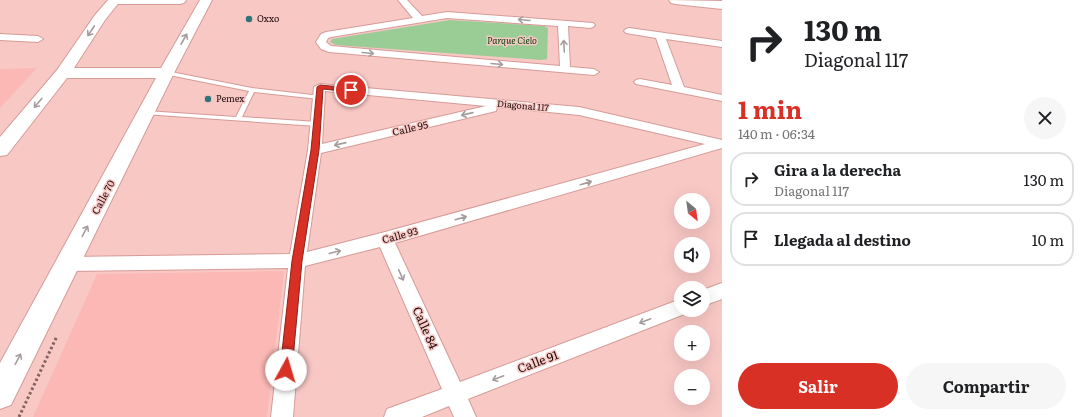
<!DOCTYPE html>
<html lang="es">
<meta charset="utf-8">
<style>
body{margin:0;font-family:Literata,serif;background:#f6f6f6;color:#202124;height:100vh;display:flex;flex-direction:column;font-size:15px;white-space:nowrap}
*{box-sizing:border-box;margin:0}
p{font-size:13px;color:#757577}
.icon{flex:none;width:22px;height:22px;fill:none;stroke:currentColor;stroke-width:2;stroke-linecap:round;stroke-linejoin:round}
.map{position:relative;flex:1;overflow:hidden}
.sheet{display:flex;flex-direction:column;background:#fff;width:360px}
.sheet>*{flex:none}
.banner{background:#fff;color:#202124;overflow:hidden}
.needle{width:26px;rotate:151deg}
.tools{position:absolute;left:674px;top:193px;display:grid;gap:8px}
.tools a{display:grid;place-items:center;width:36px;height:36px;border-radius:50%;background:#fff;box-shadow:0 4px 16px #0002;font-size:20px}
.pin{position:absolute;display:grid;place-items:center;width:34px;height:34px;color:#fff;margin:-17px;border:2px solid #fff;border-radius:50%;box-shadow:0 1px 4px #0007}
.me{position:absolute;width:44px;margin:-22px;rotate:6deg;stroke-linejoin:round;filter:drop-shadow(0 0 3px #0008)}
.turn{display:flex;align-items:center;gap:14px;height:84px;padding:0 16px;font-size:18px}
.turn .icon{width:52px;height:52px;stroke-width:2.5}
.turn b{display:block;font-size:28px;line-height:34px}
.round{display:grid;place-items:center;flex:none;width:42px;height:42px;border-radius:21px;background:#f6f6f6}
.headline{display:flex;align-items:center;justify-content:space-between;height:68px;padding:0 16px}
h1{font-size:24px;font-weight:700;line-height:30px;color:#d93025}
.cta{display:flex;gap:8px;margin-top:auto;padding:8px 16px}
.cta a{flex:1;height:46px;border-radius:24px;background:#d93025;color:#fff;font-size:16px;font-weight:700;line-height:46px;text-align:center}
.cta a+a{background:#f6f6f6;color:#202124}
ul{padding:0;list-style:none}
li{display:flex;align-items:center;gap:12px;height:54px;margin:0 8px 6px;padding:0 8px;border:2px solid #e0e0e0;border-radius:16px}
li div{flex:1}
li b{display:block;font-size:15px}
li em{font-style:normal}
main{display:flex;flex:1;min-height:0}
.map>svg:first-child{display:block}
.built{fill:#fcb8b4}
.green{fill:#9acc96}
.lines{fill:none;stroke-linecap:round;stroke-linejoin:round}
.service-casing{stroke:#d59b98;stroke-width:2}
.minor-casing{stroke:#d59b98;stroke-width:2}
.secondary-casing{stroke:#d59b98;stroke-width:2}
.primary-casing{stroke:#d59b98;stroke-width:2}
.path{stroke:#826160;stroke-width:3;stroke-dasharray:2.5 2.5;stroke-linecap:butt}
.service{fill:#fff;fill-rule:evenodd}
.minor{fill:#fff;fill-rule:evenodd}
.secondary{fill:#fff;fill-rule:evenodd}
.primary{fill:#fff;fill-rule:evenodd}
.oneway{stroke:#a59d9d}
.route{fill:#d93025;stroke:#8d1f18}
.poi-dot{fill:#2c757b;stroke:#f8c8c5;stroke-width:1.5}
.labels{text-anchor:middle;stroke-width:3;stroke-linejoin:round;paint-order:stroke}
.far-poi-label{font-size:9px;fill:#1f0b0b;stroke:#f8c8c5;text-anchor:start}
.far-park-label{font-size:9px;font-style:italic;fill:#003800;stroke:#f8c8c5}
.far-street-label{font-size:9px;fill:#1f0b0b;stroke:#f8c8c5}
.street-label{font-size:10px;fill:#1f0b0b;stroke:#f8c8c5}
.near-street-label{font-size:12px;fill:#1f0b0b;stroke:#f8c8c5}
</style>
<main>
<div class="map">
<svg width="722" height="417" viewBox="0 0 722 417">
<rect width="100%" height="100%" fill="#f8c8c5"/>
<!-- built -->
<path class="built" d="M37 68 0 108V69Z
M284 271 267 417H33L97 274Z"/>
<!-- green -->
<path class="green" d="M450 20 544 26 548 28 547 59 541 60 336 45 330 42 332 39Z"/>
<g class="lines">
<defs>
<path id="service" d="M166 71 252 88 321 96 322 97 319 99 254 92 242 117 317 122 320 124 317 126 144 114 143 113 146 111 236 117 249 91 164 74 163 73Z"/>
<path id="minor" d="M398 0H407L422 16 447 12 593 23 595 25 593 27 590 28 568 26 570 67 594 69 599 72 594 75 329 52 321 49 316 42 321 34 326 32 413 18ZM447 18 558 26 560 66 331 46 326 42 328 38 331 37Z
M629 28 722 41V47L666 39 684 87 722 95V101L636 84 634 82 636 80 640 79 672 85 656 38 626 33 624 31 626 29Z
M0 34 38 36 43 39 38 42 0 40Z
M320 84 579 107 722 140V148L395 243 460 382 681 299V310H689L687 313 468 399 476 417H454L449 406 422 417H384L387 409 442 389 380 247 305 266 293 417H271L288 268 68 271 62 269 60 264 62 259 68 257 290 254 308 150 314 87ZM325 91 486 106 322 144ZM497 107 579 115 705 144 385 232 307 252 321 153 496 111Z
M722 283V299L703 306V290Z"/>
<path id="secondary" d="M109 0H186L184 3 180 4H115L111 3Z
M669 0 722 1V9L675 4 671 3Z"/>
<path id="primary" d="M108 0H121L105 20 74 68H161L200 0H212L174 73 11 405 0 409V363L156 78H67L7 155 0 156V137L57 70 95 15Z"/>
</defs>
<!-- service casing -->
<use href="#service" class="service-casing"/>
<!-- minor casing -->
<use href="#minor" class="minor-casing"/>
<!-- secondary casing -->
<use href="#secondary" class="secondary-casing"/>
<!-- primary casing -->
<use href="#primary" class="primary-casing"/>
<!-- path -->
<path class="path" d="M19 417 57 336"/>
<!-- service -->
<use href="#service" class="service"/>
<!-- minor -->
<use href="#minor" class="minor"/>
<!-- secondary -->
<use href="#secondary" class="secondary"/>
<!-- primary -->
<use href="#primary" class="primary"/>
</g>
<!-- one-way arrows -->
<defs><path id="oneway-shaft" d="M-6 0H5M1.5-3L5.5 0L1.5 3" fill="none" stroke-width="1.6" stroke-linecap="round" stroke-linejoin="round"/></defs>
<g class="oneway">
<use href="#oneway-shaft" transform="translate(524 20) rotate(-175)"/>
<use href="#oneway-shaft" transform="translate(91 31) rotate(123)"/>
<use href="#oneway-shaft" transform="translate(184 39) rotate(-61)"/>
<use href="#oneway-shaft" transform="translate(564 46) rotate(-93)"/>
<use href="#oneway-shaft" transform="translate(368 53) rotate(5)"/>
<use href="#oneway-shaft" transform="translate(497 64) rotate(5)"/>
<use href="#oneway-shaft" transform="translate(38 103) rotate(130)"/>
<use href="#oneway-shaft" transform="translate(467 114) rotate(167)"/>
<use href="#oneway-shaft" transform="translate(340 144) rotate(167)"/>
<use href="#oneway-shaft" transform="translate(586 183) rotate(-16)"/>
<use href="#oneway-shaft" transform="translate(461 218) rotate(-16)"/>
<use href="#oneway-shaft" transform="translate(85 231) rotate(-62)"/>
<use href="#oneway-shaft" transform="translate(335 252) rotate(-14)"/>
<use href="#oneway-shaft" transform="translate(401 275) rotate(66)"/>
<use href="#oneway-shaft" transform="translate(645 321) rotate(159)"/>
<use href="#oneway-shaft" transform="translate(18 359) rotate(-62)"/>
<use href="#oneway-shaft" transform="translate(498 378) rotate(159)"/>
</g>
<!-- route -->
<path class="route" d="M320 85 351 88 354 90 351 92 323 89 319 150 302 261 292 370 291 375 286 376 282 375 280 370 292 261 311 150 317 87Z"/>
<!-- markers -->
<g class="poi-dot">
<circle cx="249" cy="19" r="4"/>
<circle cx="208" cy="99" r="4"/>
</g>
<g class="labels">
<!-- far-poi labels -->
<g class="far-poi-label">
<text x="257" y="22">Oxxo</text>
<text x="216" y="102">Pemex</text>
</g>
<!-- far-park labels -->
<g class="far-park-label">
<text x="512" y="44">Parque Cielo</text>
</g>
<!-- far-street labels -->
<g class="far-street-label">
<text transform="translate(523 106) rotate(5)" y="3">Diagonal 117</text>
</g>
<!-- street labels -->
<g class="street-label">
<text transform="translate(410 128) rotate(-13)" y="4">Calle 95</text>
<text transform="translate(103 197) rotate(-62)" y="4">Calle 70</text>
<text transform="translate(400 235) rotate(-15)" y="4">Calle 93</text>
</g>
<!-- near-street labels -->
<g class="near-street-label">
<text transform="translate(425 328) rotate(66)" y="4">Calle 84</text>
<text transform="translate(538 362) rotate(-21)" y="4">Calle 91</text>
</g>
</g>
</svg>
<div class="tools">
<a><svg class="needle" viewBox="-14 -14 28 28"><path d="M0-13l5 13h-10z" fill="#e53935"/><path d="M0 13l5-13h-10z" fill="#757577"/></svg></a>
<a><svg class="icon" aria-label="sound" viewBox="0 0 24 24"><path d="M4 9h4l5-4v14l-5-4H4zM17 9q2 3 0 6"/></svg></a>
<a><svg class="icon" aria-label="layers" viewBox="0 0 24 24"><path d="M12 4l9 5-9 5-9-5zM3 14l9 5 9-5"/></svg></a>
<a>+</a>
<a>−</a>
</div>
<div class="pin" style="left:351px;top:90px;background:#d93025"><svg class="icon" aria-label="arrive" viewBox="0 0 24 24"><path d="M6 21V4h12l-3 4 3 4H6"/></svg></div>
<svg class="me" style="left:286px;top:370px" viewBox="-20 -20 40 40"><circle r="19" fill="#fff"/><path d="M0-13L10 11 0 6-10 11z" fill="#d93025"/></svg>
</div>
<section class="sheet">
<div class="banner">
<div class="turn"><svg class="icon" aria-label="right" viewBox="0 0 24 24"><path d="M7 20v-9h11M14 6l5 5-5 5"/></svg><div><b>130 m</b>Diagonal 117</div></div>
</div>
<div class="headline"><div><h1>1 min</h1><p>140 m · 06:34</p></div><a class="round"><svg class="icon" aria-label="close" viewBox="0 0 24 24"><path d="M6 6l12 12M18 6L6 18"/></svg></a></div>
<ul>
<li><svg class="icon" aria-label="right" viewBox="0 0 24 24"><path d="M7 20v-9h11M14 6l5 5-5 5"/></svg><div><b>Gira a la derecha</b><p>Diagonal 117</p></div><em>130 m</em></li>
<li><svg class="icon" aria-label="arrive" viewBox="0 0 24 24"><path d="M6 21V4h12l-3 4 3 4H6"/></svg><div><b>Llegada al destino</b></div><em>10 m</em></li>
</ul>
<div class="cta"><a>Salir</a><a>Compartir</a></div>
</section>
</main>
